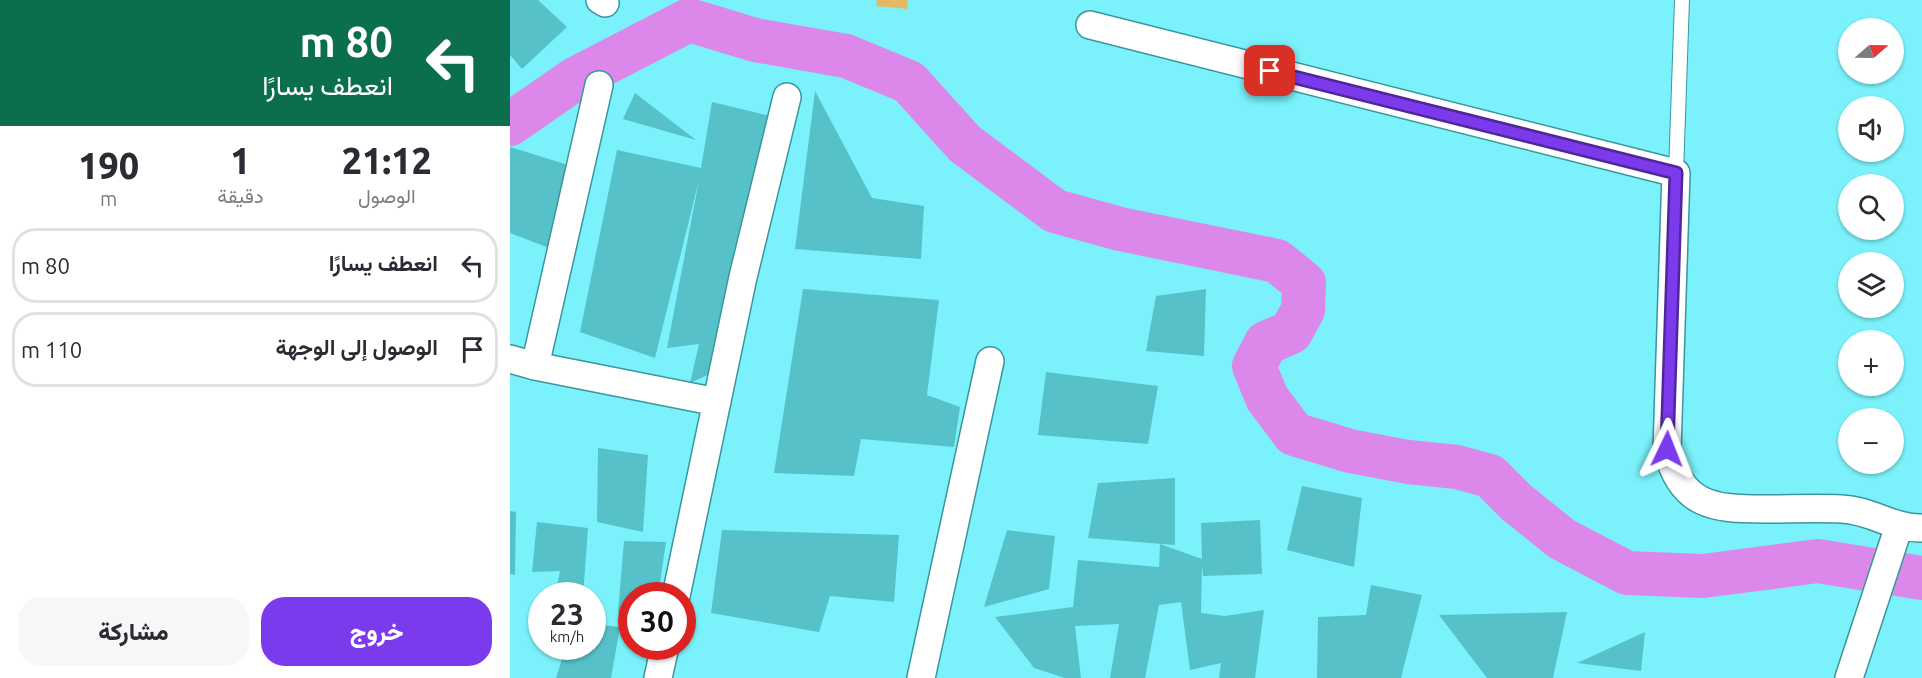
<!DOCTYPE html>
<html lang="ar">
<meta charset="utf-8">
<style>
body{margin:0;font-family:Ubuntu,Vazirmatn,sans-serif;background:#f7f7f7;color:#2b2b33;direction:rtl;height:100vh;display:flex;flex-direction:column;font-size:22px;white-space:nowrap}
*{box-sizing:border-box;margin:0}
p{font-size:20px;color:#7c7c81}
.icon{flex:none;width:33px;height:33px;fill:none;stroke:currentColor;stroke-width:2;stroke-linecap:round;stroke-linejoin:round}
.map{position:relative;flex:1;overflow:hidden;direction:ltr}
.side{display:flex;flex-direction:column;background:#fff;width:510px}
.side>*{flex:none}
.hud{background:#0b6e4f;color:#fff;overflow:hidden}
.needle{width:39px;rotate:70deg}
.controls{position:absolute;left:1328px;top:18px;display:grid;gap:12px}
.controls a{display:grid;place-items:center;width:66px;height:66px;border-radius:50%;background:#fff;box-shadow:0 2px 4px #0004;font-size:30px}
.speed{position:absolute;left:18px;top:582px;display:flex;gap:12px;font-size:30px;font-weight:700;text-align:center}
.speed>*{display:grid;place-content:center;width:78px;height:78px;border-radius:50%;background:#fff;box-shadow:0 2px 4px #0004;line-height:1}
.speed small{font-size:15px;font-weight:400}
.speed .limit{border:9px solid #d22;background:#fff;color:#111}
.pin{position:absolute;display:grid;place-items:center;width:51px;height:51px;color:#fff;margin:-26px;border-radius:12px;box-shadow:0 3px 9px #0006}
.me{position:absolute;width:66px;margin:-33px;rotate:2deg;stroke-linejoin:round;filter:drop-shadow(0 0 4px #0008)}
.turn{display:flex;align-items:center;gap:21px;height:126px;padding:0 18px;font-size:27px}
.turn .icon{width:78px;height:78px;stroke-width:2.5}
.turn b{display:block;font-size:42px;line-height:51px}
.eta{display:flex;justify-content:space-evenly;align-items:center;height:102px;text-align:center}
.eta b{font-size:36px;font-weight:800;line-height:42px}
.action{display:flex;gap:12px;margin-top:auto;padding:12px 18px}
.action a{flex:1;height:69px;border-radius:24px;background:#7c3aed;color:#fff;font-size:24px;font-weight:800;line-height:69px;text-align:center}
.action a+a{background:#f7f7f7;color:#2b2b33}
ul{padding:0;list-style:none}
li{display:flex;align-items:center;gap:18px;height:75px;margin:0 12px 9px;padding:0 6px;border:3px solid #e1e1e2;border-radius:24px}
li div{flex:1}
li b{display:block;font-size:22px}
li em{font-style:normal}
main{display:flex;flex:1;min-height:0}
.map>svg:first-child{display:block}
.green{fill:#e5b863}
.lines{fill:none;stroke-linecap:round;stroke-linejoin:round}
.river{stroke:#dc87ea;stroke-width:44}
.building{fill:#56c1c9}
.lane-casing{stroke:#39969d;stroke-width:16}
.street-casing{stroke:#39969d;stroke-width:30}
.lane{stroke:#fff;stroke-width:14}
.street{stroke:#fff;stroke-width:27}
.route-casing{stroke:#51269a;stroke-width:15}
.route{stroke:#7c3aed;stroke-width:10}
</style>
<main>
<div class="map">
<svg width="1412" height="678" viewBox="0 0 1412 678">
<rect width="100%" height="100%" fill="#7bf2fb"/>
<!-- green -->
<path class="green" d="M367 0H397L398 9 366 6Z"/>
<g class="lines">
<!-- river -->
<path class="river" d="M0 124 65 79 179 20 245 40 336 56 399 82 455 144 545 211 610 229 767 261 794 283 793 310 781 332 756 343 744 366 757 398 784 434 840 451 898 462 947 467 980 476 1006 502 1052 539 1117 573 1193 576 1308 561 1412 578"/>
</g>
<!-- building -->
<path class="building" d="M0 0H28L57 27 12 69 0 55Z
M305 91 362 198 414 206 411 259 285 249Z
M125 93 186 140 113 119Z
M202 102 265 117 200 374 180 383 189 344 157 348 189 180 145 358 70 332 107 150 191 168Z
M0 147 68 168 47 251 0 233Z
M293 289 429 300 417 395 450 407 444 447 351 439 344 476 264 473Z
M696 289 694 356 636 351 646 296Z
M536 372 648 386 638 444 528 435Z
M88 448 138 455 133 532 87 522Z
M665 478V545L578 538 588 483Z
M792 486 852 498 844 567 777 550Z
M0 511 6 512 5 575 0 574Z
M750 520 752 574 693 576 692 564 691 613 715 616 754 610 745 678H709L711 663 680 670 671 602 649 605 635 678H600L609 624 565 626 571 678H555L524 668 485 617 563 607 568 560 649 567 650 544 692 559 691 523Z
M27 522 78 528 73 596H45L50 571 22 572Z
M212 530 389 535 384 602 320 596 309 632 201 613Z
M497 530 545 536 539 589 474 607Z
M114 541 156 542 148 596H122V617L108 612Z
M861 585 912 595 891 678H807L808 617 856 615Z
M1057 612 1043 678H977L929 615Z
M82 624 110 627 101 678H46L56 646H82Z
M1135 632 1131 671 1067 663Z"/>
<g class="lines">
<defs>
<path id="lane" d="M1166 173 1172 0"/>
<path id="street" d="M90 0 95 3
M580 25 1166 173 1157 449C1171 506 1203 509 1254 509 1280 509 1307 508 1332 509 1361 510 1383 529 1412 528
M0 359 25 366 207 402
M25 366 89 85
M166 596 233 277 277 97
M148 678 155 646
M411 678 480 361
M1339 678 1389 526"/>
</defs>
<!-- lane casing -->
<use href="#lane" class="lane-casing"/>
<!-- street casing -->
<use href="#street" class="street-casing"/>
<!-- lane -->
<use href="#lane" class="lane"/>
<!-- street -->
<use href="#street" class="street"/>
</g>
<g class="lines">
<defs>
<path id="route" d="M760 71 1166 173 1157 449"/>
</defs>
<!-- route casing -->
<use href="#route" class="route-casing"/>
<!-- route -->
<use href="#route" class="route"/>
</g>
</svg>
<div class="controls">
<a><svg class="needle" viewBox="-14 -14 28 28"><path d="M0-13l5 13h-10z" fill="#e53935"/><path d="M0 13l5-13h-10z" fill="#7c7c81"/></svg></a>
<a><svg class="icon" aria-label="sound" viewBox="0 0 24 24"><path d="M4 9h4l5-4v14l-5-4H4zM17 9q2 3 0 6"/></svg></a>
<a><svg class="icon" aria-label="search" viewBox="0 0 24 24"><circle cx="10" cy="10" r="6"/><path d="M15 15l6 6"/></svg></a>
<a><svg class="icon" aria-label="layers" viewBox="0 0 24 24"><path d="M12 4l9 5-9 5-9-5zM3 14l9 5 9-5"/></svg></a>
<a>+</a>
<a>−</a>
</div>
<div class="speed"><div>23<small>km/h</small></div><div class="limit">30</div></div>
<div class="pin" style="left:760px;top:71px;background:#d93025"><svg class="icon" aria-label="arrive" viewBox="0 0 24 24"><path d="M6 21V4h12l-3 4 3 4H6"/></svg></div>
<svg class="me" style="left:1157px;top:449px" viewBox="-20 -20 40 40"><path d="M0-17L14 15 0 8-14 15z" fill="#7c3aed" stroke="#fff" stroke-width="4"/></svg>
</div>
<section class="side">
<div class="hud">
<div class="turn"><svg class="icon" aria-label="left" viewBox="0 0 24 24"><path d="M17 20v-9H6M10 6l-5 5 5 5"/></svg><div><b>80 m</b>انعطف يسارًا</div></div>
</div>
<div class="eta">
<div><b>21:12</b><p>الوصول</p></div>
<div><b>1</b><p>دقيقة</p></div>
<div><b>190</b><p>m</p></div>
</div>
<ul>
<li><svg class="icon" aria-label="left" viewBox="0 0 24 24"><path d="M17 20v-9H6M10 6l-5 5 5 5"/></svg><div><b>انعطف يسارًا</b></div><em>80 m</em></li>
<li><svg class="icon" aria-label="arrive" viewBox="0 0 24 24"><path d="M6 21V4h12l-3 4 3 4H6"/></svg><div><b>الوصول إلى الوجهة</b></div><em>110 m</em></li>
</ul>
<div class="action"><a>خروج</a><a>مشاركة</a></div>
</section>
</main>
